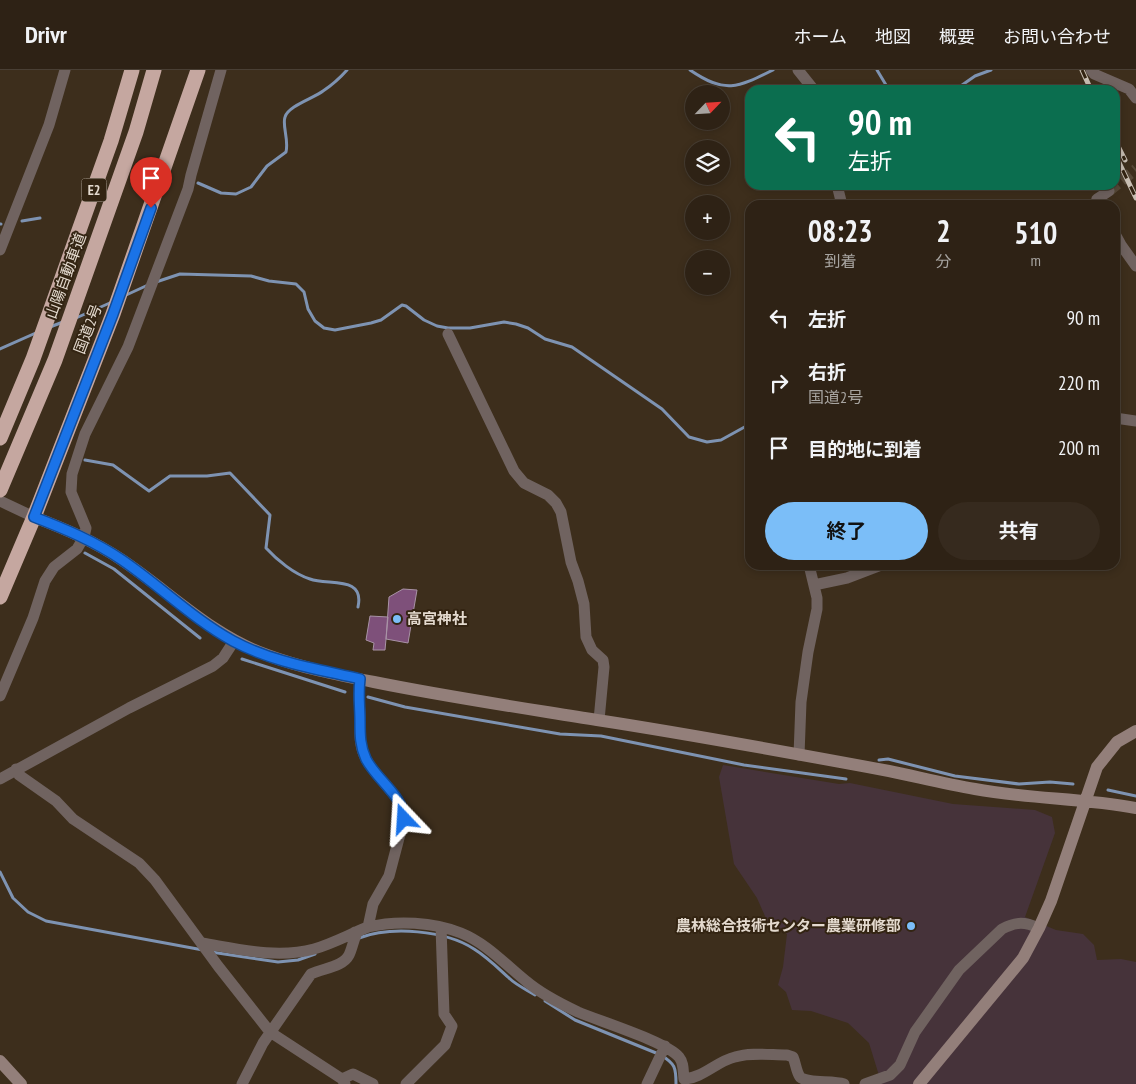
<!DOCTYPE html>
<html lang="ja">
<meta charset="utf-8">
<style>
body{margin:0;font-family:"PT Sans Narrow","Noto Sans JP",sans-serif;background:#362a1e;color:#f1f3f6;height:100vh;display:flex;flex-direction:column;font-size:19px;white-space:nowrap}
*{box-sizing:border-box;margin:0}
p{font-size:16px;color:#a7a4a0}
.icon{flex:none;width:28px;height:28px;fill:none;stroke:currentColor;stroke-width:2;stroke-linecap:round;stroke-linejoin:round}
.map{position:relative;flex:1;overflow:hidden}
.details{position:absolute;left:745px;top:130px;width:375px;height:370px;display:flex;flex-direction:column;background:#2e2215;border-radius:15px;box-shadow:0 2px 8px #0003,0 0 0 1px #493f34}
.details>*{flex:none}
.banner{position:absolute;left:745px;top:15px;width:375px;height:105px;border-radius:15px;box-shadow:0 2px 8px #0003,0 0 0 1px #493f34;background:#0b6e4f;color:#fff;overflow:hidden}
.needle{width:32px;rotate:65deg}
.fabs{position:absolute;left:685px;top:15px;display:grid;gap:10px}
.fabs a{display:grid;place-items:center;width:45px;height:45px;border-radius:50%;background:#2e2215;box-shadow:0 2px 8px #0003,0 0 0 1px #493f34;font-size:25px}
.pin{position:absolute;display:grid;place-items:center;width:42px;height:42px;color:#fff;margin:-51px -21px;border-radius:50% 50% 50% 0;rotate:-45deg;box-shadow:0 0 5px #0007}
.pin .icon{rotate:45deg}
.me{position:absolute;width:55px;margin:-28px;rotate:340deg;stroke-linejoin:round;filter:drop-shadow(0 0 4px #0008)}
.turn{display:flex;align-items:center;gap:18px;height:105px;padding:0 20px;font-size:22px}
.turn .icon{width:65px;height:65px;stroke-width:2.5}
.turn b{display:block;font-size:35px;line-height:42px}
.eta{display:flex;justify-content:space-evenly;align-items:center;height:85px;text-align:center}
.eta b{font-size:30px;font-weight:700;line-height:35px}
.button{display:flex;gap:10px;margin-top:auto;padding:10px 20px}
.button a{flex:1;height:58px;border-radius:30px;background:#7bbef8;color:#111;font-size:20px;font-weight:700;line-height:58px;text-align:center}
.button a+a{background:#362a1e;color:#f1f3f6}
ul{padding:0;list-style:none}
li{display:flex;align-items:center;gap:15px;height:65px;padding:0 20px}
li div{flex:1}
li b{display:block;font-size:19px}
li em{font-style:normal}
header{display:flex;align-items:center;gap:30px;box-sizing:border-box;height:70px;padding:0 25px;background:#2e2215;border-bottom:1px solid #493f34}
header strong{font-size:24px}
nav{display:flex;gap:28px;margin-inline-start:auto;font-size:18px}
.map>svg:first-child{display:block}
.education{fill:#46333a}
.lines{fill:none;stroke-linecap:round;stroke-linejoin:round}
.stream{stroke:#7e93b2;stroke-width:3}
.building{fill:#7e507a;stroke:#a993a6}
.street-tunnel{stroke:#564837;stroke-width:11;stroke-dasharray:11 5.5;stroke-linecap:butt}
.street{stroke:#706360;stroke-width:11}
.secondary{stroke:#937f7a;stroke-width:12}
.highway{stroke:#c5a7a0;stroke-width:15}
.rail-casing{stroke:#c8beb2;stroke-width:5}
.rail{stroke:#332412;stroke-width:3;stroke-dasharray:9;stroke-linecap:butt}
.route-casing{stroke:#114b97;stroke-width:12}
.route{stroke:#1a73e8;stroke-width:9}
.poi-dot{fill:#7bbef8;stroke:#332412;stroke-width:2}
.labels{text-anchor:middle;stroke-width:4;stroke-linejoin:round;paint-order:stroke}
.shield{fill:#332412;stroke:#afa396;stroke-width:1}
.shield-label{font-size:14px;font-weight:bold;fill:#e4dacf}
.street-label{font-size:15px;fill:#e4dacf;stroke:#332412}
.poi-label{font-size:15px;font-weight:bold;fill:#e4dacf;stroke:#332412;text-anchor:start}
</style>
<header>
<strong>Drivr</strong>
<nav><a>ホーム</a><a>地図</a><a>概要</a><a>お問い合わせ</a></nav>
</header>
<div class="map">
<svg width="1136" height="1014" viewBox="0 0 1136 1014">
<rect width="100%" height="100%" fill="#3d2e1c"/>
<!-- education -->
<path class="education" d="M723 695 839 714 850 713 953 734 1035 740 1052 747 1055 763 1025 847 1056 860 1083 864 1094 875 1097 890 1121 889 1136 892V1014H877L881 1012 869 973 848 953 811 941 792 940 786 922 778 915 783 897 787 864 768 853 757 828 734 794 719 707Z"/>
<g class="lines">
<!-- stream -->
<path class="stream" d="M690 0C725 24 737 18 773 0
M877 0 889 20
M955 20 975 6 991 0
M198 113 221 123 236 124 251 117 267 96 286 82C289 69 282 56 285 47 288 36 314 28 323 21 332 15 340 8 347 0
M22 151 40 148
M0 154H1
M156 212 180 204 251 206 269 211 296 214 304 222 308 239 315 251 324 258 335 260 371 253 381 250 402 235 406 236 424 250 437 256 448 258H470L504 252 516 254 528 258 545 269 572 277 662 339 689 367 707 372 721 370 750 354
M124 226 148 215
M76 248 112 232
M50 257 63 252
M0 279 38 262
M85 390 113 395 149 421 170 406H207L230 403 270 445 266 478C277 490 294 504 310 509 328 516 365 505 358 537
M85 483 114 499 200 568
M242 589 345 622
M368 627 405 637 560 664 601 666 744 695 846 709
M879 690 888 689 955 706 1019 714 1050 712 1073 714
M1108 720 1136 726
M0 802 13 828 28 842 46 851 203 880
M359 868C391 856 445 860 474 879 487 887 498 898 509 908 516 915 527 920 535 925
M211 882 278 892 298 890 315 884
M545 931 575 950 661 985C675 994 676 997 676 1014"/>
</g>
<!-- building -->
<path class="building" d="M403 519 417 520 408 573 386 569 389 527Z
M370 546 388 547 385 580H373L374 573 366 570Z"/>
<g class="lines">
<!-- street-tunnel -->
<path class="street-tunnel" d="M1109 121 1136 99"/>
<!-- street -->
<path class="street" d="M798 0 814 20
M1091 0 1094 4 1129 19 1136 28
M837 115 842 135
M1100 135 1097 129 1109 121
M1115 164 1121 175 1136 196
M0 180 49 55 65 0
M448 264 514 401 524 413 548 425 556 433 561 442 571 492 578 511 584 534 586 567 592 580 603 590 604 597 599 650
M1115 348 1136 351
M0 431 34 447
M814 515 847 508 881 495
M360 609C358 624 360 637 360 651 360 665 359 676 366 689 376 709 405 728 404 749L389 806 373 834 368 857
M0 626 33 548 45 511 54 497 77 479 84 467 86 458 71 422 72 404 85 364 128 277 188 119 191 105 221 0
M799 685 801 632 808 582 817 539V528L809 495
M16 699 19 705 56 731 73 749 139 793 155 810 218 896 270 962 342 1009 345 1014
M0 709 129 638 213 596 223 588 234 571
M202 873C238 879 277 889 314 879 332 874 350 864 368 857 397 850 433 852 461 863 486 873 505 894 526 911 540 923 561 934 578 942 599 951 667 972 679 987 684 993 683 1001 684 1009 703 1008 717 991 735 987 751 982 770 985 787 985L793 987C796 994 796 1001 800 1007 808 1014 832 1010 844 1014
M342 1009 353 1004 373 1014
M242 1014 263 973 311 904C323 898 343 897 349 885 352 879 353 872 356 865L355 862
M406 1014 445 975 452 956 444 944 441 857
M647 1014 665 976
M865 1014 890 1005 900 995 915 962 959 900 1002 859C1017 851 1025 852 1039 858"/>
<!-- secondary -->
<path class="secondary" d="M34 447C65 459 94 471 122 490 171 523 211 565 267 585 302 598 338 605 374 612 448 627 523 638 597 650 695 665 792 683 889 701 918 707 946 714 975 719 1028 729 1083 728 1136 738
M0 991 21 1014
M919 1014 1023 888 1039 858 1051 831 1097 697 1117 672 1136 661"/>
<!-- highway -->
<path class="highway" d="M0 368 33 289 111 71 132 0
M0 420 55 290 136 62 154 0
M0 527 34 447 113 244 198 0"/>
<defs>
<path id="rail" d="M1082 0 1091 20
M1115 70 1125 90
M1115 84 1136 128"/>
</defs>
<!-- rail casing -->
<use href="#rail" class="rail-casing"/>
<!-- rail -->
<use href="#rail" class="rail"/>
</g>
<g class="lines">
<defs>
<path id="route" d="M151 138 113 244 34 447C65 459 94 471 122 490 160 516 193 549 233 571 272 592 317 599 360 609 358 624 360 637 360 651 360 665 360 676 366 689 376 709 405 728 404 749"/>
</defs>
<!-- route casing -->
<use href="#route" class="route-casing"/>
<!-- route -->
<use href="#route" class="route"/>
</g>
<!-- markers -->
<g class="poi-dot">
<circle cx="397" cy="549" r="5"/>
<circle cx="911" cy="856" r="5"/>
</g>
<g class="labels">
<!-- shield labels -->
<rect class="shield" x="81.5" y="108.5" width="25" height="23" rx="4"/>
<g class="shield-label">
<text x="94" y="125">E2</text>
</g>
<!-- street labels -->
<g class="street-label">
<text transform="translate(66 206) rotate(-70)" y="5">山陽自動車道</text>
<text transform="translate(88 259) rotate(-69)" y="5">国道2号</text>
</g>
<!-- poi labels -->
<g class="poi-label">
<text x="407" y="554">高宮神社</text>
<text x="901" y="861" text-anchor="end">農林総合技術センター農業研修部</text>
</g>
</g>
</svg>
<div class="fabs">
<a><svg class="needle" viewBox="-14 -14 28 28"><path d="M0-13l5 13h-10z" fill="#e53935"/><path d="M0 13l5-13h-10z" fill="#a7a4a0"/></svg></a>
<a><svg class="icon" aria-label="layers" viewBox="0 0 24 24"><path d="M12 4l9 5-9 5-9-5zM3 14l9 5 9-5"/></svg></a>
<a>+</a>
<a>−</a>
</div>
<div class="pin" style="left:151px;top:138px;background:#d93025"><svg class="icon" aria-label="arrive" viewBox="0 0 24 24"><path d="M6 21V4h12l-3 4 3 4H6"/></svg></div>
<svg class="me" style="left:404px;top:749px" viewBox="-20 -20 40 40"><path d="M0-17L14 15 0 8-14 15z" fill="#1a73e8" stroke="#fff" stroke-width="4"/></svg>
<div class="banner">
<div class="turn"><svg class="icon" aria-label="left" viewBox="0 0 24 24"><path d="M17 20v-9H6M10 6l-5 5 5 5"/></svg><div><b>90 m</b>左折</div></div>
</div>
<section class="details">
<div class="eta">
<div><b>08:23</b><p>到着</p></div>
<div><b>2</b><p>分</p></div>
<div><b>510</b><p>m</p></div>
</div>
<ul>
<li><svg class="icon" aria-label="left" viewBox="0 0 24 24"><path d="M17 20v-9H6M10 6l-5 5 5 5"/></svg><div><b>左折</b></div><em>90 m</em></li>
<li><svg class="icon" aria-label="right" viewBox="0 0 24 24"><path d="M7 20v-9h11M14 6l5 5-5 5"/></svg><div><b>右折</b><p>国道2号</p></div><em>220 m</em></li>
<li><svg class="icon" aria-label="arrive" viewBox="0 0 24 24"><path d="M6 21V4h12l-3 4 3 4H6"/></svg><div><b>目的地に到着</b></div><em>200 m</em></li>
</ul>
<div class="button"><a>終了</a><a>共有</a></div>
</section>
</div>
